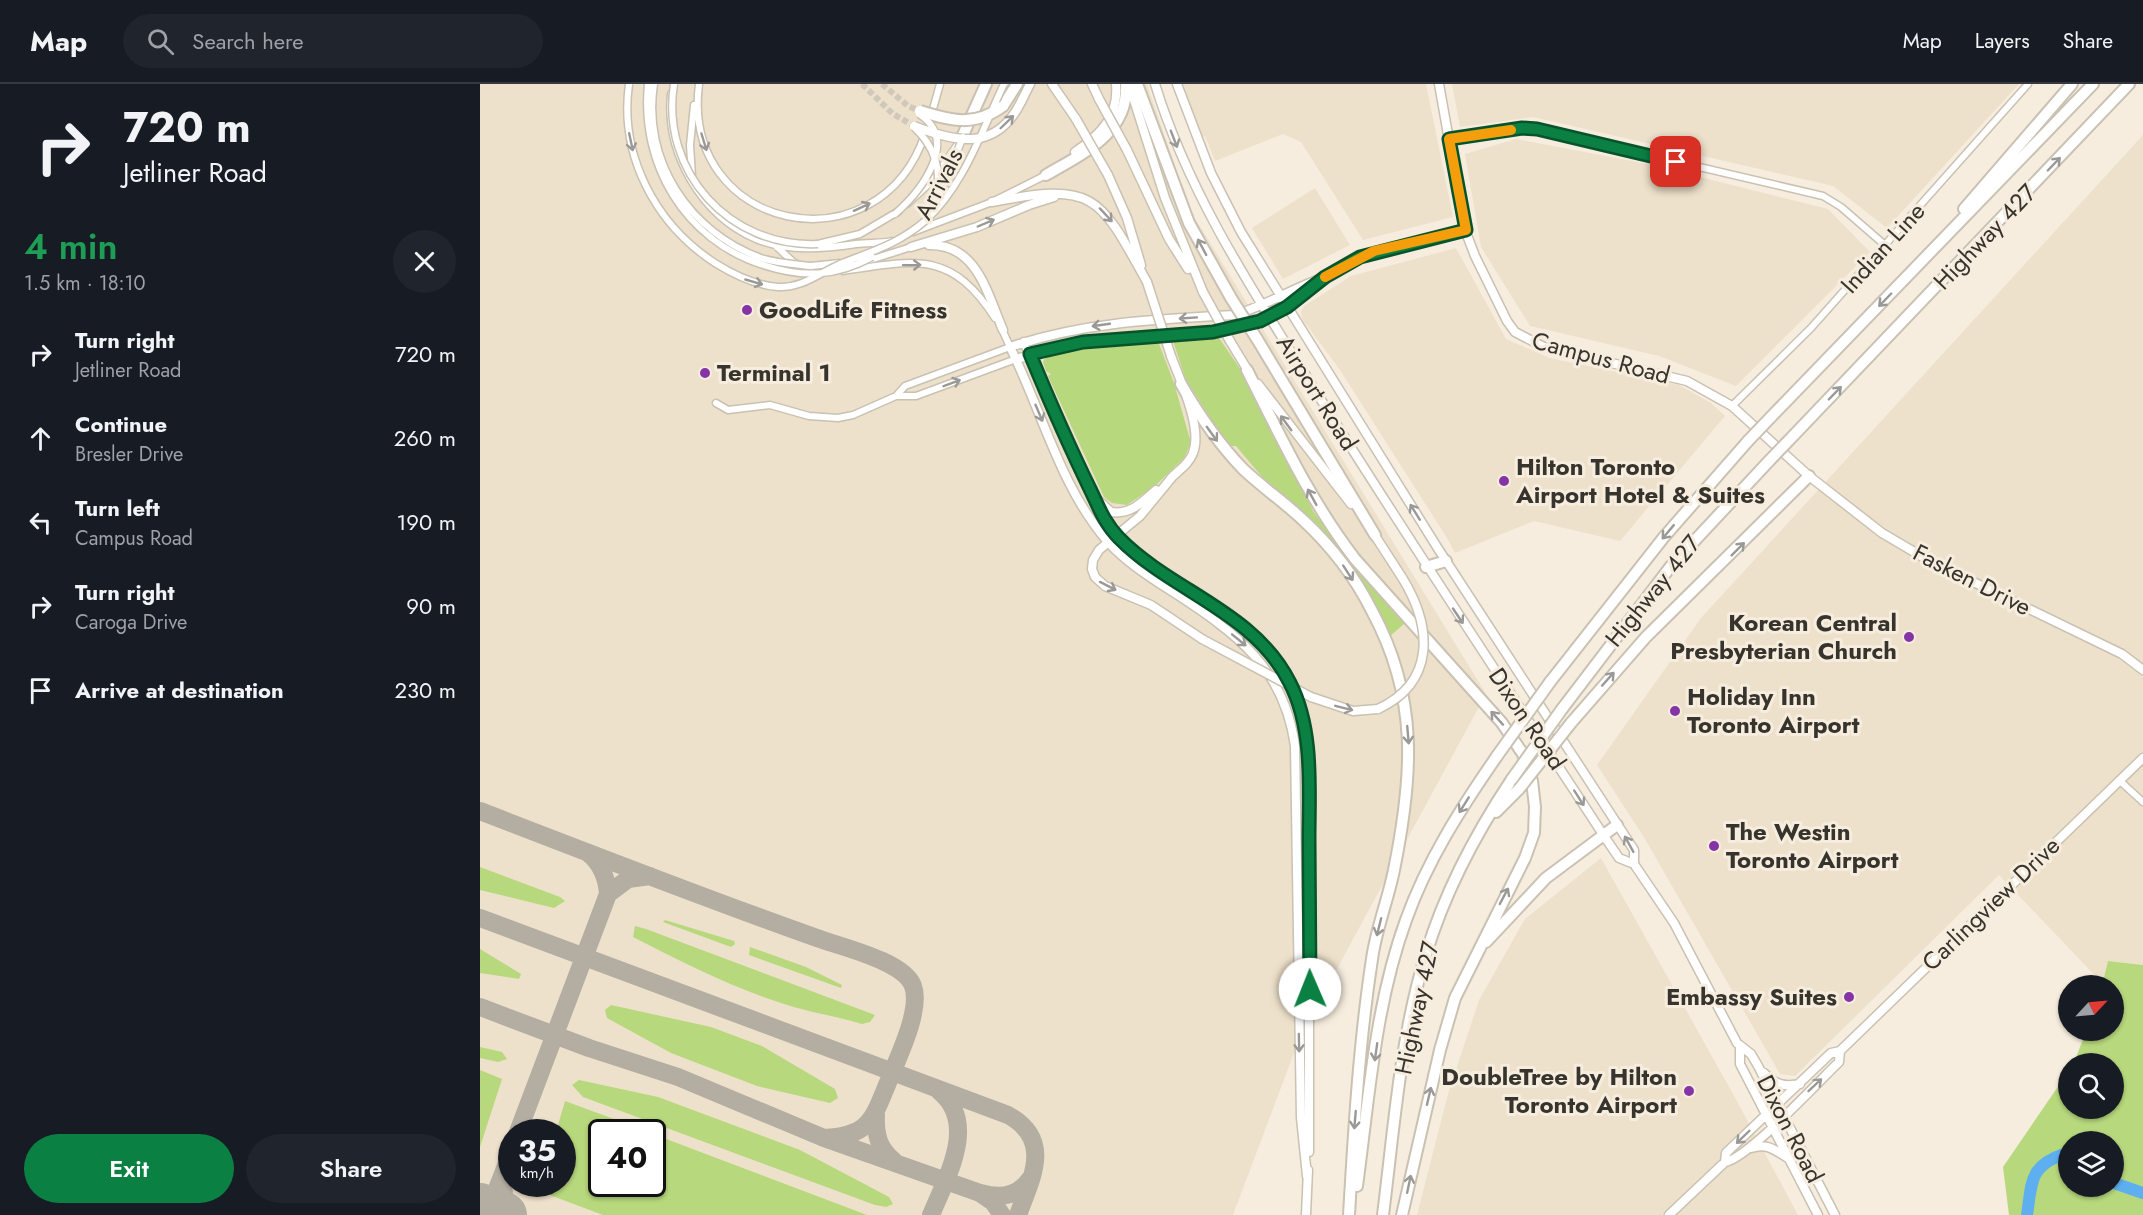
<!DOCTYPE html>
<meta charset="utf-8">
<style>
body{margin:0;font-family:Jost,sans-serif;background:#20242c;color:#f1f3f6;height:100vh;display:flex;flex-direction:column;font-size:22px;white-space:nowrap}
*{box-sizing:border-box;margin:0}
p{font-size:20px;color:#9ea1a6}
.icon{flex:none;width:33px;height:33px;fill:none;stroke:currentColor;stroke-width:2;stroke-linecap:round;stroke-linejoin:round}
.map{position:relative;flex:1;overflow:hidden}
.drawer{display:flex;flex-direction:column;background:#171b24;width:480px}
.drawer>*{flex:none}
.top-card{background:#171b24;color:#f1f3f6;overflow:hidden}
.needle{width:39px;rotate:64deg}
.fabs{position:absolute;left:1578px;top:891px;display:grid;gap:12px}
.fabs a{display:grid;place-items:center;width:66px;height:66px;border-radius:50%;background:#171b24;box-shadow:0 2px 4px #0004;font-size:30px}
.speed{position:absolute;left:18px;top:1035px;display:flex;gap:12px;font-size:30px;font-weight:700;text-align:center}
.speed>*{display:grid;place-content:center;width:78px;height:78px;border-radius:50%;background:#171b24;box-shadow:0 2px 4px #0004;line-height:1}
.speed small{font-size:15px;font-weight:400}
.speed .limit{border:3px solid #111;border-radius:9px;background:#fff;color:#111}
.pin{position:absolute;display:grid;place-items:center;width:51px;height:51px;color:#fff;margin:-26px;border-radius:12px;box-shadow:0 3px 9px #0006}
.me{position:absolute;width:66px;margin:-33px;rotate:359deg;stroke-linejoin:round;filter:drop-shadow(0 0 4px #0008)}
.turn{display:flex;align-items:center;gap:21px;height:126px;padding:0 24px;font-size:27px}
.turn .icon{width:78px;height:78px;stroke-width:2.5}
.turn b{display:block;font-size:42px;line-height:51px}
.round{display:grid;place-items:center;flex:none;width:63px;height:63px;border-radius:32px;background:#20242c}
.head{display:flex;align-items:center;justify-content:space-between;height:102px;padding:0 24px}
h1{font-size:36px;font-weight:600;line-height:45px;color:#1e9e55}
.primary-button{display:flex;gap:12px;margin-top:auto;padding:12px 24px}
.primary-button a{flex:1;height:69px;border-radius:36px;background:#0b8043;color:#fff;font-size:24px;font-weight:600;line-height:69px;text-align:center}
.primary-button a+a{background:#20242c;color:#f1f3f6}
ul{padding:0;list-style:none}
li{display:flex;align-items:center;gap:18px;height:84px;padding:0 24px}
li div{flex:1}
li b{display:block;font-size:22px}
li em{font-style:normal}
header{display:flex;align-items:center;gap:36px;box-sizing:border-box;height:84px;padding:0 30px;background:#171b24;border-bottom:2px solid #363941}
header strong{font-size:28px}
nav{display:flex;gap:33px;margin-inline-start:auto;font-size:21px}
.search{width:420px;height:54px;background:#20242c;display:flex;align-items:center;gap:15px;box-sizing:border-box;padding:0 21px;border-radius:33px;color:#9ea1a6;font-size:22px}
main{display:flex;flex:1;min-height:0}
.map>svg:first-child{display:block}
.built{fill:#eee1cb;fill-rule:evenodd}
.green{fill:#b7d87c;fill-rule:evenodd}
.lines{fill:none;stroke-linecap:round;stroke-linejoin:round}
.river{stroke:#5eaff0;stroke-width:12}
.taxiway{stroke:#b4aea2;stroke-width:18}
.runway{stroke:#b4aea2;stroke-width:46}
.street-tunnel{stroke:#d0c8bb;stroke-width:6;stroke-dasharray:6 3;stroke-linecap:butt}
.street-casing{stroke:#c9c1b2;stroke-width:9}
.secondary-casing{stroke:#c9c1b2;stroke-width:11}
.highway-casing{stroke:#c9c1b2;stroke-width:14}
.street{stroke:#fff;stroke-width:6}
.secondary{stroke:#fff;stroke-width:8}
.highway{stroke:#fff;stroke-width:10}
.street-bridge-casing{stroke:#c9c1b2;stroke-width:9;stroke-linecap:butt}
.secondary-bridge-casing{stroke:#c9c1b2;stroke-width:11;stroke-linecap:butt}
.highway-bridge-casing{stroke:#c9c1b2;stroke-width:14;stroke-linecap:butt}
.street-bridge{stroke:#fff;stroke-width:6}
.secondary-bridge{stroke:#fff;stroke-width:8}
.highway-bridge{stroke:#fff;stroke-width:10}
.oneway{stroke:#9b9996}
.route-casing{stroke:#07532c;stroke-width:15}
.route{stroke:#0b8043;stroke-width:10}
.slow{stroke:#f59e0b;stroke-width:10}
.poi-dot{fill:#8434a4;stroke:#f6edde;stroke-width:2}
.labels{text-anchor:middle;stroke-width:6;stroke-linejoin:round;paint-order:stroke}
.street-label{font-size:24px;fill:#37332d;stroke:#f6edde}
.poi-label{font-size:24px;font-weight:bold;fill:#37332d;stroke:#f6edde;text-anchor:start}
</style>
<header>
<strong>Map</strong>
<div class="search"><svg class="icon" aria-label="search" viewBox="0 0 24 24"><circle cx="10" cy="10" r="6"/><path d="M15 15l6 6"/></svg>Search here</div>
<nav><a>Map</a><a>Layers</a><a>Share</a></nav>
</header>
<main>
<section class="drawer">
<div class="top-card">
<div class="turn"><svg class="icon" aria-label="right" viewBox="0 0 24 24"><path d="M7 20v-9h11M14 6l5 5-5 5"/></svg><div><b>720 m</b>Jetliner Road</div></div>
</div>
<div class="head"><div><h1>4 min</h1><p>1.5 km · 18:10</p></div><a class="round"><svg class="icon" aria-label="close" viewBox="0 0 24 24"><path d="M6 6l12 12M18 6L6 18"/></svg></a></div>
<ul>
<li><svg class="icon" aria-label="right" viewBox="0 0 24 24"><path d="M7 20v-9h11M14 6l5 5-5 5"/></svg><div><b>Turn right</b><p>Jetliner Road</p></div><em>720 m</em></li>
<li><svg class="icon" aria-label="ahead" viewBox="0 0 24 24"><path d="M12 20V5M6 11l6-6 6 6"/></svg><div><b>Continue</b><p>Bresler Drive</p></div><em>260 m</em></li>
<li><svg class="icon" aria-label="left" viewBox="0 0 24 24"><path d="M17 20v-9H6M10 6l-5 5 5 5"/></svg><div><b>Turn left</b><p>Campus Road</p></div><em>190 m</em></li>
<li><svg class="icon" aria-label="right" viewBox="0 0 24 24"><path d="M7 20v-9h11M14 6l5 5-5 5"/></svg><div><b>Turn right</b><p>Caroga Drive</p></div><em>90 m</em></li>
<li><svg class="icon" aria-label="arrive" viewBox="0 0 24 24"><path d="M6 21V4h12l-3 4 3 4H6"/></svg><div><b>Arrive at destination</b></div><em>230 m</em></li>
</ul>
<div class="primary-button"><a>Exit</a><a>Share</a></div>
</section>
<div class="map">
<svg width="1663" height="1131" viewBox="0 0 1663 1131">
<rect width="100%" height="100%" fill="#f6edde"/>
<!-- built -->
<path class="built" d="M0 0H667L710 126 1006 610 820 953 753 1131H0ZM32 1048H82V1100H32ZM122 1048H172V1100H122Z
M702 0H946L973 133 883 156 821 58 803 50 735 77 725 52 721 54Z
M972 0H1539L1407 144 1353 102 1053 33 980 43Z
M1663 51V881L1628 877 1622 899 1519 791 1315 992 1300 990 1165 755 1117 681 1221 534Z
M1036 55 1168 80 1348 125 1390 168 1256 302 1179 272 1050 242 1001 163 985 70Z
M835 104 870 161 803 195 772 144Z
M976 164 1026 255 1070 274 1199 301 1231 319 1245 332 1140 457 1054 437 975 469 967 454 860 286 822 235 821 227 824 222 871 192Z
M1121 774 1258 1019 1318 1131H937L968 1010 999 916 1045 835Z"/>
<!-- green -->
<path class="green" d="M691 251 709 256 739 254 763 289 833 427 862 467 924 536 925 539 909 553 891 515 853 458 827 431 783 394 756 362H750L744 355 706 296Z
M676 252 694 299 711 359 704 374 675 402 647 421 632 419 624 413 568 292 571 290 566 287 563 278C571 261 655 255 676 252Z
M0 783 80 813 85 817 74 824 0 806Z
M185 836 254 857 255 860 251 863 183 838Z
M155 842 166 845 395 931 390 938 382 940C356 932 327 928 301 919 249 902 202 878 153 853Z
M270 863 326 883 362 901 361 904 269 871Z
M0 865 41 890 39 895 0 889Z
M1628 877 1663 881V1131H1529L1523 1083 1588 988V1024H1634V980L1594 979 1606 947 1634 946V902L1622 901ZM1588 1058H1634V1102H1588Z
M131 921 231 943 282 962 355 1005 358 1014 350 1019 277 1002 191 969 127 934 125 926Z
M0 963 22 968 27 975 18 978 0 974Z
M0 986 22 995 0 1063Z
M99 996 178 1013 320 1066 409 1113 413 1120 406 1123 395 1121 103 1013 92 1001Z
M85 1017 169 1048H122V1100H172L173 1050 387 1131H123L59 1107 61 1100H82V1048H76Z"/>
<g class="lines">
<!-- river -->
<path class="river" d="M1634 1099 1663 1109
M1547 1131C1552 1098 1549 1082 1584 1070L1588 1074"/>
<!-- taxiway -->
<path class="taxiway" d="M0 727C112 770 224 814 337 854 361 863 424 877 433 902 442 927 416 977 407 1001 392 1038 387 1052 344 1054
M107 768C120 778 127 794 128 810
M0 834 528 1031C573 1056 552 1093 538 1131
M0 923 109 964 198 993 344 1054 500 1109 513 1118 522 1131
M396 1031C395 1051 399 1065 414 1077
M38 1048 128 810 148 795 170 792
M23 1093 24 1112 37 1131
M501 1109C520 1115 538 1112 550 1095
M7 1131 32 1066
M451 1131C466 1094 499 1039 459 1007"/>
<!-- runway -->
<path class="runway" d="M0 1122 24 1131"/>
<!-- street-tunnel -->
<path class="street-tunnel" d="M382 0 413 30 434 42
M402 0 428 22 440 27"/>
<defs>
<path id="street" d="M219 0C200 148 399 188 445 50
M191 10C185 69 221 131 276 155 308 168 343 165 376 160 388 158 400 160 412 157
M451 32 460 0
M969 55 1042 44 1057 45 1343 112 1361 123 1406 162
M212 92 210 61 214 21
M427 120 452 97 480 57
M433 148 512 118 566 91
M338 160 380 150 419 127
M295 161 312 177 332 189
M387 177 431 163
M331 182 360 179
M363 187C436 176 471 166 515 234
M416 312 425 302 530 263 521 243
M236 319 248 326 290 321 329 332 358 334 373 331 416 312H436L536 275
M1252 322 1331 244 1548 0
M1640 697 1663 718"/>
<path id="secondary" d="M572 0 596 35
M612 0 619 15
M649 0 685 114 723 208
M675 0C710 114 776 211 838 311 931 460 1028 605 1124 752L1139 774 1154 780 1194 839 1257 959 1271 970 1278 982 1355 1131
M697 0 731 89 761 148 957 463 1154 766V780
M959 0 985 146 995 172 1027 237 1035 248 1064 263 1207 297 1252 322 1329 392 1402 449 1448 476 1642 570 1663 586
M541 18 550 0
M647 66 689 155 708 185
M595 68C620 51 639 33 636 0
M628 91 647 134 661 181
M512 118C615 98 619 111 667 198
M449 161C497 160 507 209 523 246
M431 163 497 143 549 121 574 113
M750 257 770 290
M544 258C567 308 588 358 611 407 619 423 625 437 636 451 658 476 688 493 716 509 791 552 820 592 829 678V1068
M536 275 603 258 733 248 780 237 814 218 845 193 880 173 985 146
M778 300 871 420
M693 392 660 432 619 466 613 476 612 485 615 493 625 502 671 521 722 555
M691 394C699 386 709 380 713 369 723 344 700 296 691 272
M618 416 631 428C651 431 662 418 676 406
M892 447 923 495
M831 613 873 627 898 625
M1260 963V980L1338 1131
M1284 989C1296 1001 1304 1003 1320 1000
M1271 1064C1286 1059 1294 1065 1306 1073
M1245 1078 1246 1069 1351 969 1360 967 1663 674
M827 1092 821 1034 815 662C804 583 756 549 693 508 671 494 646 478 628 458 580 403 562 327 530 263 603 238 678 235 754 231 786 222 813 204 845 193
M826 1131 828 1086
M1189 1131 1245 1078C1267 1075 1338 998 1359 978L1360 967"/>
<path id="highway" d="M657 0 709 139 751 214
M523 22 537 0
M483 51 506 0
M566 91C602 70 649 49 646 0
M1484 125 1592 0
M777 255 895 451
M767 286C801 353 829 415 875 475L1022 639 1043 670 1052 697 1055 723 1054 749 1045 774 975 914 960 966 922 1131
M701 300C719 331 738 359 763 385 782 403 804 418 823 436 850 461 875 493 892 527 939 614 933 692 914 786 908 816 896 845 892 875 879 960 874 1045 869 1131
M1290 334 1613 0
M1314 351 1649 0
M946 483 966 477
M1070 598 1184 453 1268 357
M1082 625 1191 482 1289 377
M1091 639 1166 553 1329 392
M1016 728 1039 705
M1006 858 1066 794 1137 741
M877 1102C889 1014 895 921 926 836 947 777 981 724 1017 672
M903 1131C914 1044 920 954 946 870 965 807 996 749 1032 695"/>
</defs>
<!-- street casing -->
<use href="#street" class="street-casing"/>
<!-- secondary casing -->
<use href="#secondary" class="secondary-casing"/>
<!-- highway casing -->
<use href="#highway" class="highway-casing"/>
<!-- street -->
<use href="#street" class="street"/>
<!-- secondary -->
<use href="#secondary" class="secondary"/>
<!-- highway -->
<use href="#highway" class="highway"/>
<defs>
<path id="street-bridge" d="M149 0C139 71 175 140 235 179 254 191 274 201 298 203 325 204 341 187 365 178 396 166 419 159 445 137 484 102 502 46 524 0
M168 0C160 81 205 156 283 181 323 194 355 193 392 173
M174 0C162 76 209 148 281 174 297 179 314 180 331 182
M194 0C180 88 250 164 338 160
M434 43C454 62 464 87 454 114
M449 128 461 107 483 53
M415 130C440 108 481 57 439 30"/>
<path id="secondary-bridge" d="M619 15 647 66
M596 35 628 91
M434 42C477 59 517 67 541 18
M667 198 691 272
M723 208 750 257
M722 555 831 613
M898 625C956 598 952 543 923 495"/>
<path id="highway-bridge" d="M440 27C471 37 495 43 523 22
M751 214 777 255
M1268 357 1290 334
M1289 377 1314 351
M1017 672 1070 598
M1032 695 1082 625
M1039 705 1091 639"/>
</defs>
<!-- street-bridge casing -->
<use href="#street-bridge" class="street-bridge-casing"/>
<!-- secondary-bridge casing -->
<use href="#secondary-bridge" class="secondary-bridge-casing"/>
<!-- highway-bridge casing -->
<use href="#highway-bridge" class="highway-bridge-casing"/>
<!-- street-bridge -->
<use href="#street-bridge" class="street-bridge"/>
<!-- secondary-bridge -->
<use href="#secondary-bridge" class="secondary-bridge"/>
<!-- highway-bridge -->
<use href="#highway-bridge" class="highway-bridge"/>
</g>
<!-- one-way arrows -->
<defs><path id="oneway-shaft" d="M-6 0H5M1.5-3L5.5 0L1.5 3" fill="none" stroke-width="1.6" stroke-linecap="round" stroke-linejoin="round" transform="scale(1.5)"/></defs>
<g class="oneway">
<use href="#oneway-shaft" transform="translate(527 38) rotate(-44)"/>
<use href="#oneway-shaft" transform="translate(694 55) rotate(69)"/>
<use href="#oneway-shaft" transform="translate(151 58) rotate(78)"/>
<use href="#oneway-shaft" transform="translate(224 58) rotate(73)"/>
<use href="#oneway-shaft" transform="translate(1574 80) rotate(-46)"/>
<use href="#oneway-shaft" transform="translate(382 123) rotate(-25)"/>
<use href="#oneway-shaft" transform="translate(626 131) rotate(47)"/>
<use href="#oneway-shaft" transform="translate(506 139) rotate(-23)"/>
<use href="#oneway-shaft" transform="translate(722 163) rotate(-118)"/>
<use href="#oneway-shaft" transform="translate(432 181) rotate(-1)"/>
<use href="#oneway-shaft" transform="translate(274 198) rotate(16)"/>
<use href="#oneway-shaft" transform="translate(1405 216) rotate(134)"/>
<use href="#oneway-shaft" transform="translate(708 234) rotate(176)"/>
<use href="#oneway-shaft" transform="translate(621 241) rotate(172)"/>
<use href="#oneway-shaft" transform="translate(472 299) rotate(-21)"/>
<use href="#oneway-shaft" transform="translate(1355 309) rotate(-46)"/>
<use href="#oneway-shaft" transform="translate(559 329) rotate(67)"/>
<use href="#oneway-shaft" transform="translate(806 339) rotate(-126)"/>
<use href="#oneway-shaft" transform="translate(732 350) rotate(54)"/>
<use href="#oneway-shaft" transform="translate(832 413) rotate(-119)"/>
<use href="#oneway-shaft" transform="translate(935 428) rotate(-122)"/>
<use href="#oneway-shaft" transform="translate(1188 448) rotate(130)"/>
<use href="#oneway-shaft" transform="translate(1258 465) rotate(-45)"/>
<use href="#oneway-shaft" transform="translate(868 489) rotate(57)"/>
<use href="#oneway-shaft" transform="translate(628 502) rotate(27)"/>
<use href="#oneway-shaft" transform="translate(978 532) rotate(56)"/>
<use href="#oneway-shaft" transform="translate(759 556) rotate(39)"/>
<use href="#oneway-shaft" transform="translate(1128 595) rotate(-48)"/>
<use href="#oneway-shaft" transform="translate(864 624) rotate(14)"/>
<use href="#oneway-shaft" transform="translate(1017 634) rotate(-132)"/>
<use href="#oneway-shaft" transform="translate(928 651) rotate(85)"/>
<use href="#oneway-shaft" transform="translate(1099 714) rotate(57)"/>
<use href="#oneway-shaft" transform="translate(984 721) rotate(122)"/>
<use href="#oneway-shaft" transform="translate(1149 760) rotate(-119)"/>
<use href="#oneway-shaft" transform="translate(1024 812) rotate(-62)"/>
<use href="#oneway-shaft" transform="translate(899 843) rotate(104)"/>
<use href="#oneway-shaft" transform="translate(819 959) rotate(89)"/>
<use href="#oneway-shaft" transform="translate(896 968) rotate(98)"/>
<use href="#oneway-shaft" transform="translate(1335 1001) rotate(-43)"/>
<use href="#oneway-shaft" transform="translate(949 1012) rotate(-77)"/>
<use href="#oneway-shaft" transform="translate(875 1036) rotate(95)"/>
<use href="#oneway-shaft" transform="translate(1263 1053) rotate(136)"/>
<use href="#oneway-shaft" transform="translate(929 1100) rotate(-78)"/>
</g>
<g class="lines">
<defs>
<path id="route" d="M830 905C830 855 829 805 829 755 829 704 834 646 810 599 774 527 692 508 639 454 625 440 619 424 611 407 589 362 569 316 550 270L603 258 733 248 780 237 807 223 845 193 880 173 986 146 969 55 1042 44 1057 45 1196 78"/>
</defs>
<!-- route casing -->
<use href="#route" class="route-casing"/>
<!-- route -->
<use href="#route" class="route"/>
<!-- slow -->
<path class="slow" d="M845 193 894 167 986 146 969 55 1031 46"/>
</g>
<!-- markers -->
<g class="poi-dot">
<circle cx="267" cy="226" r="6"/>
<circle cx="225" cy="289" r="6"/>
<circle cx="1024" cy="397" r="6"/>
<circle cx="1429" cy="553" r="6"/>
<circle cx="1195" cy="627" r="6"/>
<circle cx="1234" cy="762" r="6"/>
<circle cx="1369" cy="913" r="6"/>
<circle cx="1209" cy="1007" r="6"/>
</g>
<g class="labels">
<!-- street labels -->
<g class="street-label">
<text transform="translate(459 100) rotate(-63)" y="8">Arrivals</text>
<text transform="translate(1505 153) rotate(-46)" y="8">Highway 427</text>
<text transform="translate(1403 164) rotate(-48)" y="8">Indian Line</text>
<text transform="translate(1121 274) rotate(15)" y="8">Campus Road</text>
<text transform="translate(837 309) rotate(58)" y="8">Airport Road</text>
<text transform="translate(1492 496) rotate(27)" y="8">Fasken Drive</text>
<text transform="translate(1173 507) rotate(-51)" y="8">Highway 427</text>
<text transform="translate(1047 635) rotate(56)" y="8">Dixon Road</text>
<text transform="translate(1511 820) rotate(-44)" y="8">Carlingview Drive</text>
<text transform="translate(937 924) rotate(-78)" y="8">Highway 427</text>
<text transform="translate(1310 1045) rotate(63)" y="8">Dixon Road</text>
</g>
<!-- poi labels -->
<g class="poi-label">
<text x="279" y="234">GoodLife Fitness</text>
<text x="237" y="297">Terminal 1</text>
<text x="1036" y="391">Hilton Toronto<tspan x="1036" dy="28">Airport Hotel &amp; Suites</tspan></text>
<text x="1417" y="547" text-anchor="end">Korean Central<tspan x="1417" dy="28">Presbyterian Church</tspan></text>
<text x="1207" y="621">Holiday Inn<tspan x="1207" dy="28">Toronto Airport</tspan></text>
<text x="1246" y="756">The Westin<tspan x="1246" dy="28">Toronto Airport</tspan></text>
<text x="1357" y="921" text-anchor="end">Embassy Suites</text>
<text x="1197" y="1001" text-anchor="end">DoubleTree by Hilton<tspan x="1197" dy="28">Toronto Airport</tspan></text>
</g>
</g>
</svg>
<div class="fabs">
<a><svg class="needle" viewBox="-14 -14 28 28"><path d="M0-13l5 13h-10z" fill="#e53935"/><path d="M0 13l5-13h-10z" fill="#9ea1a6"/></svg></a>
<a><svg class="icon" aria-label="search" viewBox="0 0 24 24"><circle cx="10" cy="10" r="6"/><path d="M15 15l6 6"/></svg></a>
<a><svg class="icon" aria-label="layers" viewBox="0 0 24 24"><path d="M12 4l9 5-9 5-9-5zM3 14l9 5 9-5"/></svg></a>
</div>
<div class="speed"><div>35<small>km/h</small></div><div class="limit">40</div></div>
<div class="pin" style="left:1196px;top:78px;background:#d93025"><svg class="icon" aria-label="arrive" viewBox="0 0 24 24"><path d="M6 21V4h12l-3 4 3 4H6"/></svg></div>
<svg class="me" style="left:830px;top:905px" viewBox="-20 -20 40 40"><circle r="19" fill="#fff"/><path d="M0-13L10 11 0 6-10 11z" fill="#0b8043"/></svg>
</div>
</main>
